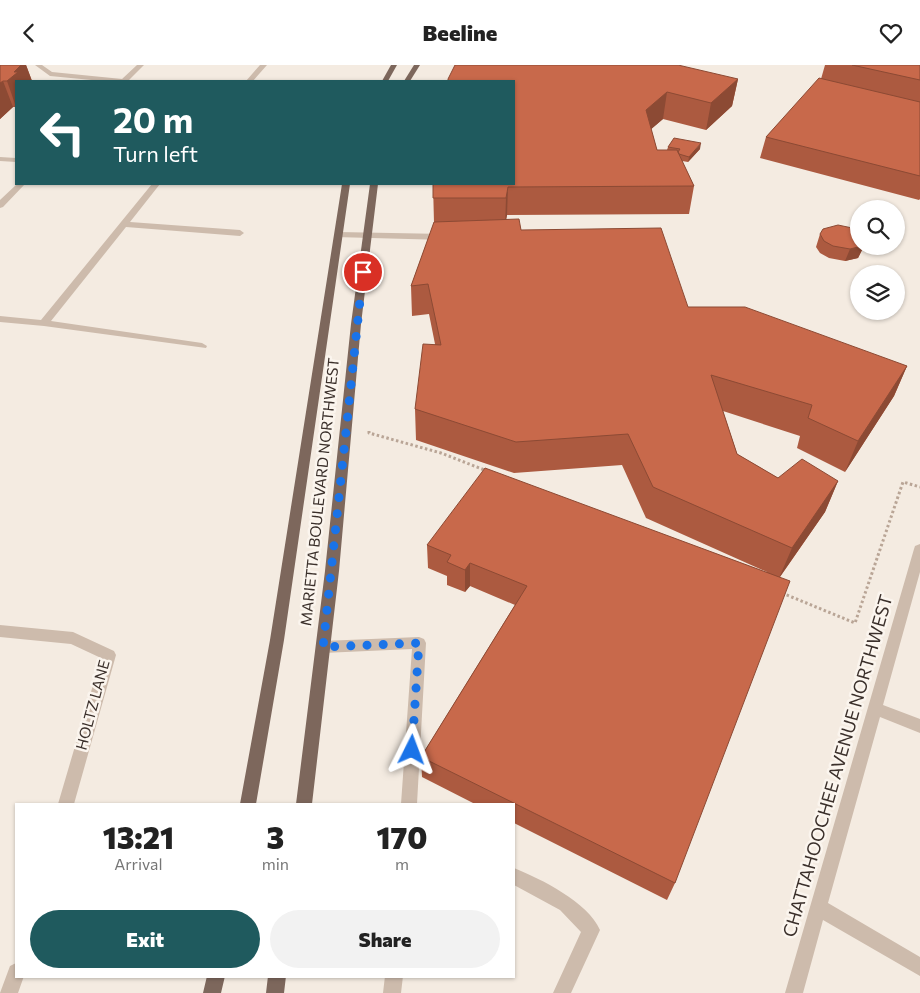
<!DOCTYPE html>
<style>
body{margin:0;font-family:Commissioner,sans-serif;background:#f2f2f2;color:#222;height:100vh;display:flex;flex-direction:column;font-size:19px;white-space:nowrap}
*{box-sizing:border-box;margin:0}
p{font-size:16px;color:#767676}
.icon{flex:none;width:28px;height:28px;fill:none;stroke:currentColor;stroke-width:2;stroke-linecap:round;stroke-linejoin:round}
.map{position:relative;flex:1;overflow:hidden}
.side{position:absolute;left:15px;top:738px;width:500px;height:175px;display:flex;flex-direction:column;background:#fff;border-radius:0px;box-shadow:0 1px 4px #0004}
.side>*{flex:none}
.banner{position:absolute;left:15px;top:15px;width:500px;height:105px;border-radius:0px;box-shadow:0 1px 4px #0004;background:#1f5a5e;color:#fff;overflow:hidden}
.controls{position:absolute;left:850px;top:135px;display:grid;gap:10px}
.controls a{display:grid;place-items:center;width:55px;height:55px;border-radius:50%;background:#fff;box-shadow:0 1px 4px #0004;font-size:25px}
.pin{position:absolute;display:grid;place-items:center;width:42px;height:42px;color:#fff;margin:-21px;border:2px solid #fff;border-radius:50%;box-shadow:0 1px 5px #0007}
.me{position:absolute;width:55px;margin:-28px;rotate:3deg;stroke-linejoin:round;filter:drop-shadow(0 0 4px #0008)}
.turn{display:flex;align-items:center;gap:18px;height:105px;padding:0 15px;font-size:22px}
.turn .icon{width:65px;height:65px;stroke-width:2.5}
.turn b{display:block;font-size:35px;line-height:42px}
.eta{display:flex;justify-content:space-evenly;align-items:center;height:85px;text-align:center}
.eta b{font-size:30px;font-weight:800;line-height:35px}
.button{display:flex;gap:10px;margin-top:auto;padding:10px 15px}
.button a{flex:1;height:58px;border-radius:30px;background:#1f5a5e;color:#fff;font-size:20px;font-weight:800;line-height:58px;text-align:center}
.button a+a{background:#f2f2f2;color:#222}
header{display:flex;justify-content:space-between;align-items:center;height:65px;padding:0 15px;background:#fff;font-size:22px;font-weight:800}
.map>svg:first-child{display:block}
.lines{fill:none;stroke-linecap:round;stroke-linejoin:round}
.path{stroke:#b9a596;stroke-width:3;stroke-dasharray:2.5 2.5;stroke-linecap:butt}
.minor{fill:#cdbbac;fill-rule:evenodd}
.major{fill:#7d675c;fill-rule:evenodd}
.wall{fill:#ac5a40}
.shaded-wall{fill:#8c4a34}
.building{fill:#c8694b;stroke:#8c4a34}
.route{stroke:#1a73e8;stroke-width:9;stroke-dasharray:0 16.2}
.labels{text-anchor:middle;stroke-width:5;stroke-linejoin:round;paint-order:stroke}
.street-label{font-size:15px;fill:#3b302b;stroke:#fbf5ee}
.near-street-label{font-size:18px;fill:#3b302b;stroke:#fbf5ee}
</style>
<header><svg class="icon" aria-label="back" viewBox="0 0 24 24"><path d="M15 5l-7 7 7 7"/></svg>Beeline<svg class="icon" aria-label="heart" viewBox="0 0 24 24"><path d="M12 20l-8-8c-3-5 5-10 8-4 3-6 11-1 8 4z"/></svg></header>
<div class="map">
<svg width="920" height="928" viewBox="0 0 920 928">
<rect width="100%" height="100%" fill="#f4ebe1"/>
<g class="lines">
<!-- path -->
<path class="path" d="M369 366V368L441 388 487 406
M782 528 855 558 903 417 920 422"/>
<!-- minor -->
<path class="minor" d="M35 0H42L52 7 122 14 137 0H144L128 16H102L50 11Z
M260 0H267L253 16H246Z
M0 92 16 93V97L0 96Z
M17 119H25L3 142 0 143V135Z
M152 119H160L130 157 240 165 244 168 240 171 126 162 51 256 202 278 207 281 206 283 44 261 0 257V251L41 255Z
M338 167 445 169 449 172 445 175 335 172V168Z
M920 479V507L883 640 920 654V668L880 652 828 838 920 892V911L823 855 803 928H785L914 484 915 481Z
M0 560 73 567 114 586 116 590 74 739H58L101 593 71 579 0 572Z
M419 572 424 574 426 578 417 739H401L412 584 323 588 318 586 316 582 318 578 323 576Z
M514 803C541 814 588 837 600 865L571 928H553L581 867 560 845 514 820Z
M16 898V911H24L18 928H0L10 901Z
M385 911H403L401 928H383Z"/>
<!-- major -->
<path class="major" d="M391 0H397L388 16H382Z
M414 0H420L410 16H404Z
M342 119H350L284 575 256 739H240L270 575Z
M370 119H378L361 259 339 506 312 739H296L325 506 351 259Z
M207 911H225L221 928H203Z
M268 911H286L284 928H266Z"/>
</g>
<!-- wall -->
<path class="wall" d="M0 0H26L32 16H16V42H13L0 54Z
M825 0H920V134L919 135 760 93 766 72 821 14Z
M738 14 732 41 706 65 663 54 651 64 657 85H667L668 82 700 84 688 97 682 96 694 121 689 149 507 150 506 154 521 165 688 242 907 301 894 331 845 407 797 383 800 371 723 346 737 389 778 413 838 416 825 447 780 512 675 818 667 835 514 758V739H475L422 712 421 692 515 540 470 521 465 527 447 520V511L428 503 427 480 767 507 646 453 622 400 514 408 416 375 415 344 435 279 429 249 412 251 411 221 434 158 433 119 514 16Z
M820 169 859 181H864L858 193 845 196 829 193 820 188 816 182Z"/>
<!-- shaded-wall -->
<path class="shaded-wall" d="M21 0H26L32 16H16V42L7 16 14 7Z
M738 14 732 41 706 65 711 38Z
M3 16 13 42 0 54V18Z
M667 27 663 54 642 72 646 45Z
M701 78 700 84 688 97 689 92Z
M508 122 507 150 505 162 506 133Z
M862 181H864L858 193 845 196 850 184Z
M907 301 894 331 845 407 858 376Z
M838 416 825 447 779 513 792 483Z
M470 498V521L465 527V505Z"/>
<!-- building -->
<path class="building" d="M0 0H21L14 7H18L7 16H3L0 18Z
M455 0H678L738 14 711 38 667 27 646 45 657 85H677L694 121 508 122 506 133H433V119H514V16H448V14Z
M852 0H920V15Z
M819 13 920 37V111L766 72Z
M674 73 701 78 689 92 679 89 678 87 680 84 668 82Z
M519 154 521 165 661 163 688 242H745L907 301 858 376 808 353 812 340 711 310 737 389 778 413 802 394 838 416 792 483 653 422 628 369 516 377 415 344 423 279 441 280 428 219 411 221 434 157Z
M838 160 857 164 859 166V181H862L850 184 833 181 824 176 820 169 823 164Z
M485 403 790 516 675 818 421 692 527 521 470 498 465 505 447 497 451 490 427 480Z"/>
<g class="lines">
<!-- route -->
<path class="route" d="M363 207 323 582 419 578 412 685"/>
</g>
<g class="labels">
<!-- street labels -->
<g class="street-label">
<text transform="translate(320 427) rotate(-84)" y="5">MARIETTA BOULEVARD NORTHWEST</text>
<text transform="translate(93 640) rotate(-75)" y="5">HOLTZ LANE</text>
</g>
<!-- near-street labels -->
<g class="near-street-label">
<text transform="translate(838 701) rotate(-74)" y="6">CHATTAHOOCHEE AVENUE NORTHWEST</text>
</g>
</g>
</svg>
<div class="controls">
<a><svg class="icon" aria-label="search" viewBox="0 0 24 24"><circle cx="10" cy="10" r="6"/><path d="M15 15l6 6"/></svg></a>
<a><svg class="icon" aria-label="layers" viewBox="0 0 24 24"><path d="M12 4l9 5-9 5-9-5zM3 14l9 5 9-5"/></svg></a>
</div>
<div class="pin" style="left:363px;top:207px;background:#d93025"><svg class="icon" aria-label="arrive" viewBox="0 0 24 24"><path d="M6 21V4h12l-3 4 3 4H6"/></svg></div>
<svg class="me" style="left:412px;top:685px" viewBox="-20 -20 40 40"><path d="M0-17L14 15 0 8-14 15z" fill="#1a73e8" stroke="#fff" stroke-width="4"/></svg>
<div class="banner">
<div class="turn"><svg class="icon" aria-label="left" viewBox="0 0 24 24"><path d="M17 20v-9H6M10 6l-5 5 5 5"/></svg><div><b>20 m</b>Turn left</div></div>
</div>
<section class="side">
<div class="eta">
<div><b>13:21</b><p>Arrival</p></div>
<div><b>3</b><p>min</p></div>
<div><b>170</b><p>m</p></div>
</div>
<div class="button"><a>Exit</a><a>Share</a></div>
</section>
</div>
